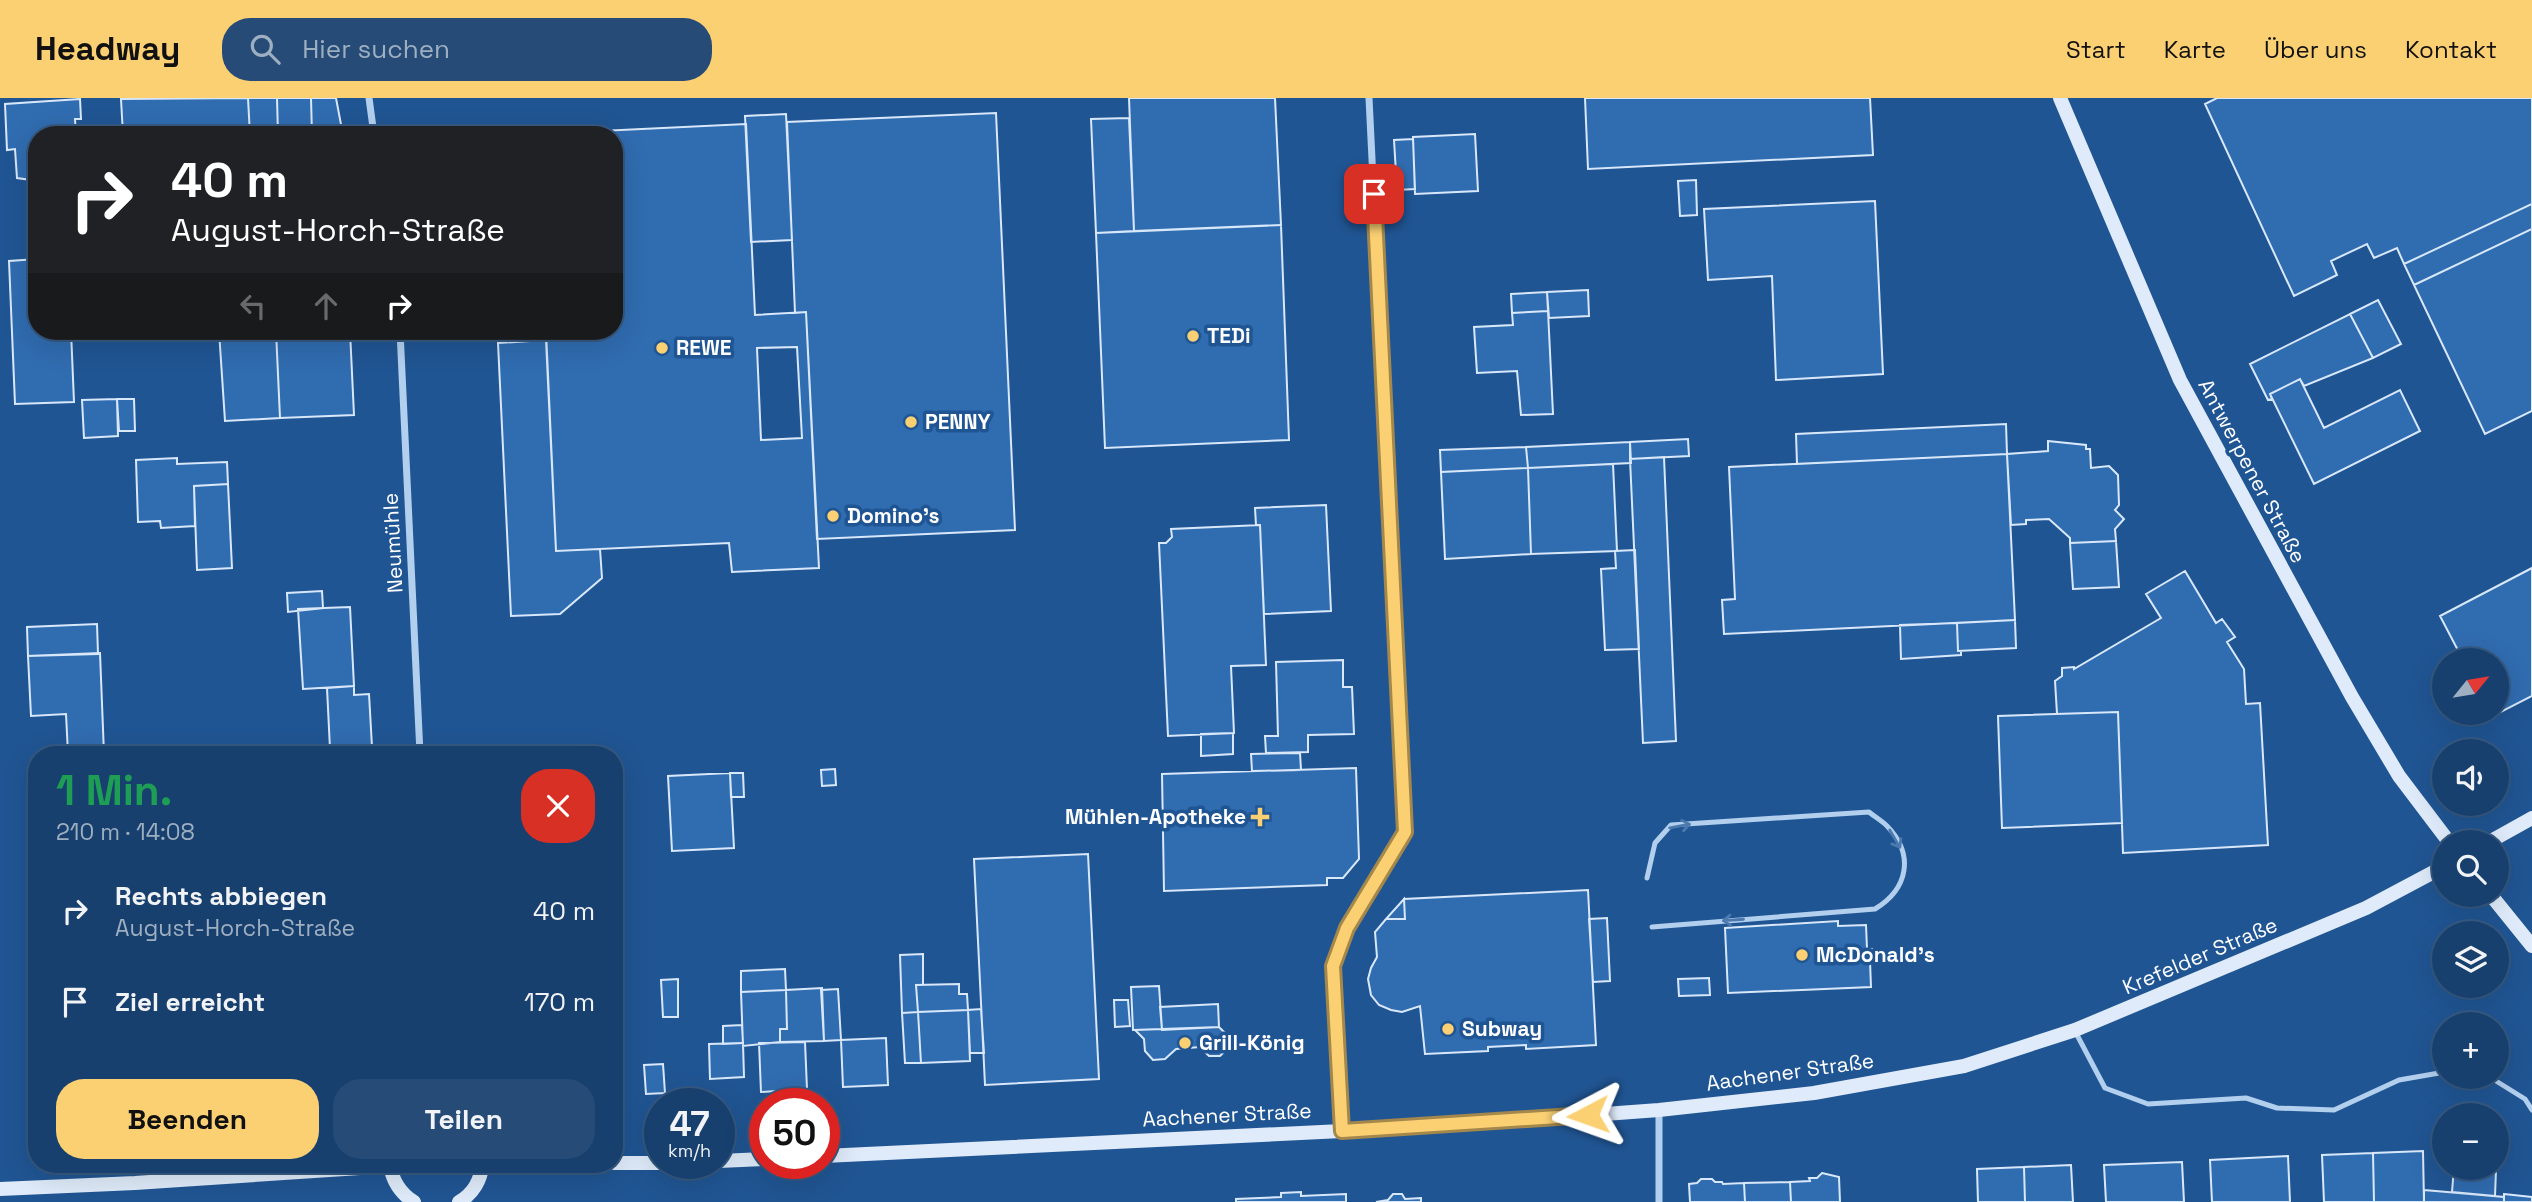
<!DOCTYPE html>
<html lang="de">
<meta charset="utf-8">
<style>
body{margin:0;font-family:"Space Grotesk",sans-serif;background:#254b76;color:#f1f3f6;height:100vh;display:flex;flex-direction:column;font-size:26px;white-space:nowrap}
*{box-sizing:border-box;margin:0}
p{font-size:23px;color:#9fafc2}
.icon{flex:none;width:38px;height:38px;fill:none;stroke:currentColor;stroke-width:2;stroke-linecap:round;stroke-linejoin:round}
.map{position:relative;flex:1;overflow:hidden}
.sheet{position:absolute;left:28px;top:648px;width:595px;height:427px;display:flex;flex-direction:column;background:#18406e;border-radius:28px;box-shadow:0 7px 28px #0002,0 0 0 2px #365981}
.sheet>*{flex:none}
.guide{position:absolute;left:28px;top:28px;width:595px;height:214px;border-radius:28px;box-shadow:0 7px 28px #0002,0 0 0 2px #365981;background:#202124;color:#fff;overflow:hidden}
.needle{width:46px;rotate:60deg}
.buttons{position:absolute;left:2432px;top:550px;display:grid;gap:14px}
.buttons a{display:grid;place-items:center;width:77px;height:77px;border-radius:50%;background:#18406e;box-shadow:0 7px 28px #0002,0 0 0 2px #365981;font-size:35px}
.speed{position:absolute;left:644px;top:990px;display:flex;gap:14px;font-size:35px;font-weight:700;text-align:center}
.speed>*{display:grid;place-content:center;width:91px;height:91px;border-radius:50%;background:#18406e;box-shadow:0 7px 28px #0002,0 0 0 2px #365981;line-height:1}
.speed small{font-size:18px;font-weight:400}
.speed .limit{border:10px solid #d22;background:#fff;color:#111}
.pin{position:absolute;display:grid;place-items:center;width:60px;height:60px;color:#fff;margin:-30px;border-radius:14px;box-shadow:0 4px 10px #0006}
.me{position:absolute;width:77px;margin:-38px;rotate:266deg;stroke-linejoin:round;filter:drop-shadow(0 0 5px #0008)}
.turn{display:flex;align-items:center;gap:24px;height:147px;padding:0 28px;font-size:32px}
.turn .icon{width:91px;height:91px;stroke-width:2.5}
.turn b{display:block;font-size:49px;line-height:60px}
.lanes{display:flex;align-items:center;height:66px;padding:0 28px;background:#0003;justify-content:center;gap:35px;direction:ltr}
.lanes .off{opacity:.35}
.round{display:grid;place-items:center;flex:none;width:74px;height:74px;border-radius:28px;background:#254b76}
.summary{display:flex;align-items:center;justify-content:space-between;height:119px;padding:0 28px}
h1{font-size:42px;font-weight:700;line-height:52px;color:#1e9e55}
.primary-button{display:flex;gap:14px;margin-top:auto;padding:14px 28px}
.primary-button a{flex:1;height:80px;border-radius:28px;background:#fbd073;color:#111;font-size:28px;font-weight:700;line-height:80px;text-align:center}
.primary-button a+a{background:#254b76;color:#f1f3f6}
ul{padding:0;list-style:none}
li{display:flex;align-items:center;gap:21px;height:91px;padding:0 28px}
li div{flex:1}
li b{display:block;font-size:26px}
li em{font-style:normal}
header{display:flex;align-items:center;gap:42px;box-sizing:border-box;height:98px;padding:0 35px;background:#fbd073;color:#111}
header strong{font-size:33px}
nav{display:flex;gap:38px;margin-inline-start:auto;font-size:24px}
.search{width:490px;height:63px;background:#254b76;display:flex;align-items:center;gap:18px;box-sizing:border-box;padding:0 24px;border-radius:28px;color:#9fafc2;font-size:26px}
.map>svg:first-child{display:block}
.building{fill:#306cb0;stroke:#d8e8fa;stroke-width:2;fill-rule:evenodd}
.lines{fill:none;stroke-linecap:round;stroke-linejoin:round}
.service{stroke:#b2cfee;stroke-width:5}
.minor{stroke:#b2cfee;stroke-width:7}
.secondary{stroke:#dfebfa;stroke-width:14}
.oneway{stroke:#4c7aae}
.route-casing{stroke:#a3874b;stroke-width:18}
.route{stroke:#fbd073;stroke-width:12}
.poi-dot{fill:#fbd073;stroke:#205593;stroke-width:2.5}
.labels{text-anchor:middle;stroke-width:7;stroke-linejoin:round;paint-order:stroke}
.poi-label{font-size:21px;font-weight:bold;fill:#fff;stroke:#205593;text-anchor:start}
.street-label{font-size:21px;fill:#fff;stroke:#205593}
</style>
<header>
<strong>Headway</strong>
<div class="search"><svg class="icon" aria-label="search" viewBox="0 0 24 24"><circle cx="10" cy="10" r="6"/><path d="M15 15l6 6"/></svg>Hier suchen</div>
<nav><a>Start</a><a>Karte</a><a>Über uns</a><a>Kontakt</a></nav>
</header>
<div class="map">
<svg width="2532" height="1104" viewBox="0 0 2532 1104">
<rect width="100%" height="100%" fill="#205593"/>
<!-- building -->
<path class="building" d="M248 0H277L278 37H250Z
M248 0 250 37H123L121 1Z
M277 0H311L312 37H278Z
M311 0H336L343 37H312Z
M1129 0H1275L1281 127 1134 133Z
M1585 0H1870L1873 57 1588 71Z
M2217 0H2532V106L2404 166 2397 150 2374 160 2367 146 2331 163 2337 177 2294 198 2205 6Z
M80 1 81 21H75L76 37H37V79L31 82 17 80 15 51 7 52 5 6Z
M996 15 1015 432 817 441 806 214 795 215 787 24Z
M786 16 792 142 751 144 745 18Z
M1129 20 1134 133 1096 135 1091 21Z
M746 26 755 217 806 214 819 470 732 474 729 445 556 453 546 233H614V37L537 36ZM797 249 802 340 761 342 757 250Z
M1475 36 1478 93 1415 96 1413 39Z
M1413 41 1415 91 1397 92 1394 42Z
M33 79H37V161L34 162 31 82Z
M1696 82 1697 117 1680 118 1678 83Z
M1875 103 1883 276 1776 282 1772 178 1708 182 1704 111Z
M2532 106V131L2414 187 2404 166Z
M1281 127 1289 342 1105 350 1096 135Z
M2532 131V313L2485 336 2414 187Z
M37 161V233H71L74 304 15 306 9 163Z
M1588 192 1589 218 1549 220 1547 194Z
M1547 194 1548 213 1512 215 1511 196Z
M2378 202 2401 246 2373 260 2350 216Z
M1548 213 1553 316 1521 317 1517 273 1477 275 1474 229 1513 227 1512 215Z
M2350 216 2373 260 2304 288 2300 281 2270 296 2272 301 2268 302 2250 266Z
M219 233H276L280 320 225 323Z
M276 233H350L354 317 280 320Z
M506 233H546V242L507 244Z
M546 242 556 453 600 451 602 480 560 516 511 518 498 245Z
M2300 281 2324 330 2400 292 2420 333 2314 386 2270 296Z
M117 301H134L135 333H119Z
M117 301 118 338 84 340 82 302Z
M2006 326 2007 356 1797 366 1796 336Z
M1688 341 1689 358 1630 361V344Z
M2048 343 2086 347V351H2090L2091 370 2109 368 2118 377 2119 407 2115 412 2124 421 2115 431 2116 443 2070 445V440L2049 421 2026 422V426L2011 427 2007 356 2048 353Z
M1630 344 1631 365 1528 370 1526 349Z
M1526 349 1528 370 1441 374 1440 352Z
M2007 356 2015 522 1724 536 1722 502 1735 501 1729 369Z
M1664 359 1676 643 1643 645 1630 361Z
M177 360V366L227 364 228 386 194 388 195 428 161 430 160 423 138 424 136 362Z
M1613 366 1617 453 1531 456 1528 370Z
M1528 370 1531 456 1445 461 1441 374Z
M228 386 232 470 197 472 194 388Z
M1326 407 1331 513 1264 516 1260 427H1256L1255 410Z
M1260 427 1266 567 1231 568 1234 635 1168 638 1159 445H1166L1172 439 1171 431Z
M2116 443 2119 489 2073 491 2070 445Z
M1635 452 1639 551 1605 552 1601 471 1616 470 1615 453Z
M2532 470V598L2493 618 2491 614H2497V562H2463L2440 518Z
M2185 473 2216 525 2222 521 2235 539 2227 544 2244 571 2246 606 2260 605 2268 747 2123 755 2118 614 2057 616 2055 583 2062 578V570L2074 569V571L2161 520 2146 496Z
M322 493 323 510 288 514 287 495Z
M350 509 354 588 303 591 298 511Z
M2015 522 2016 550 1958 553 1957 525Z
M1957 525 1958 553H1961V557L1901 561 1900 527Z
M97 526 98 556 28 558 27 529Z
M100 555 104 656H68L66 616 31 618 28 558Z
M1343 562V589H1352L1354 636 1308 637V654L1266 655 1265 638H1278L1276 564Z
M354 588V597L369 596 372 649 330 651 327 590Z
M2118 614 2122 725 2002 730 1998 618Z
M1233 635V656L1201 658V636Z
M1300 655 1301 672 1252 673 1251 656Z
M1356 670 1359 761 1343 780H1327V787L1164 793 1162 676Z
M835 671 836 687 822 688 821 672Z
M730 675H743L744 699H731Z
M730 675 734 750 672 753 668 678Z
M1088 756 1099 981 985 987 974 761Z
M1588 792 1596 947 1526 951V947L1488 949V953L1425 956 1420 908 1402 914 1391 912 1379 907 1371 897 1368 881 1371 870 1377 859 1375 834 1386 821H1405L1404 801Z
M1404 801 1405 821H1386Z
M1607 820 1610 883 1593 884 1589 821Z
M1838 823V828L1866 827 1867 851H1878V863H1870L1871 889 1728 895 1725 830Z
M923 856V887H916L918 914 902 915 900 857Z
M785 871 786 892 741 894V873Z
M1709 880 1710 897 1679 898 1678 881Z
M678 881V919H663L661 882Z
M959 886V896H967L968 912 918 914 916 887Z
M1159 888 1162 931 1133 932 1131 889Z
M822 890 824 943 780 944V931H787L786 892Z
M838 891 841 942 824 943 821 892Z
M786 892 787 931H780V944L743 948 741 894Z
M1114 902H1128L1130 928 1115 929Z
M1218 906 1219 929 1162 932 1160 909Z
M981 911 984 955H970L968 912Z
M968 912 970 963 921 965 918 914Z
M918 914 921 965H905L902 915Z
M742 927 743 945 723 946V928Z
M1219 929 1226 936 1227 951 1220 958H1209L1200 949 1176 951 1165 961 1153 962 1145 953 1144 941 1135 932Z
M886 940 888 987 843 989 841 942Z
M805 944 807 991 761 994 759 945Z
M743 945 744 979 710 981 709 946Z
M663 966 665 995 646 996 644 967Z
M2423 1053 2424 1104H2374L2373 1055Z
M2373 1055 2374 1104H2324L2322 1057Z
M2288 1058 2290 1104H2212L2210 1062Z
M2182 1064 2184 1104H2106L2104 1067Z
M2071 1067 2073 1104H2025L2024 1069Z
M2024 1069 2025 1104H1978L1977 1071Z
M2454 1069 2496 1072 2495 1098 2452 1094Z
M1822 1075 1839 1079 1840 1104H1791L1790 1084 1810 1083 1809 1080H1817Z
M1701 1081H1712L1715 1084H1722L1723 1086 1744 1085 1745 1104H1690L1689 1086 1697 1085Z
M1790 1084 1791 1104H1745L1744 1085Z
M2424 1092 2504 1099V1104H2424Z
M1301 1094V1098L1346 1096V1104H1236V1101L1281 1099V1095Z
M1393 1096H1402L1405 1101 1421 1100V1104H1376L1388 1102Z
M2504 1096 2532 1099V1104H2504Z"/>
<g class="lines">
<!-- service -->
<path class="service" d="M1647 780 1655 745 1671 727 1869 714C1875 719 1882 723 1887 728 1915 757 1908 791 1875 811L1652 829
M2076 935 2105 990 2148 1006 2246 1000 2277 1010 2334 1012 2399 982 2445 974
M2488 978 2525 1001 2532 1012"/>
<!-- minor -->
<path class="minor" d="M369 0 374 37
M400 233 420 656
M1659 1012V1104
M1342 1033 1333 868 1347 830 1405 735 1369 0"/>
<!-- secondary -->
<path class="secondary" d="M2060 0 2180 282 2352 599 2399 678 2449 744
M2489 744 2532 720
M2490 796 2532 848
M824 1058 1342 1033 1564 1019 1659 1012 1814 995 1964 968 2075 932 2366 810 2445 768
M719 1063 765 1061
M614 1065H660
M390 1066C392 1082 400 1095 414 1104
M494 1066H579
M0 1091 135 1085 390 1068
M459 1104C474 1095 480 1083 483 1066"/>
</g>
<!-- one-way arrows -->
<defs><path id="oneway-shaft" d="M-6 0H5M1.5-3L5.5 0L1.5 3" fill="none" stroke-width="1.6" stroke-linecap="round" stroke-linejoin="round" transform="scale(1.75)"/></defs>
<g class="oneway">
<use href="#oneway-shaft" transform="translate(1680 728) rotate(-10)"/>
<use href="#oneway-shaft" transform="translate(1895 741) rotate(60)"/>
<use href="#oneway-shaft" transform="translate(1733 822) rotate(176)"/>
</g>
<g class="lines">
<defs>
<path id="route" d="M1374 96 1405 734 1347 830 1333 868 1342 1033 1588 1017"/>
</defs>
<!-- route casing -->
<use href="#route" class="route-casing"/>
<!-- route -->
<use href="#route" class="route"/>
</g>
<!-- markers -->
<g class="poi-dot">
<circle cx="1193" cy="238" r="7"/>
<circle cx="662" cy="250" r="7"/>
<circle cx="911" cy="324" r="7"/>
<circle cx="833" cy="418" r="7"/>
<path d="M1256.5 708.5h7v7h7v7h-7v7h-7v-7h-7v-7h7z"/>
<circle cx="1802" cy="857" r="7"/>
<circle cx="1448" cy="931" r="7"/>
<circle cx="1185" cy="945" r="7"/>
</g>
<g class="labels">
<!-- poi labels -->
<g class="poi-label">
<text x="1207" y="245">TEDi</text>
<text x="676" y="257">REWE</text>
<text x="925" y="331">PENNY</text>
<text x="847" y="425">Domino's</text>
<text x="1246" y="726" text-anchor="end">Mühlen-Apotheke</text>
<text x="1816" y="864">McDonald's</text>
<text x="1462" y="938">Subway</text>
<text x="1199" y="952">Grill-König</text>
</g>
<!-- street labels -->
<g class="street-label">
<text transform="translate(2252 373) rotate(62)" y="7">Antwerpener Straße</text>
<text transform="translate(393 445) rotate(-93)" y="7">Neumühle</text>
<text transform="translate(2200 858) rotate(-23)" y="7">Krefelder Straße</text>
<text transform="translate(1790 974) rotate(-8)" y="7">Aachener Straße</text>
<text transform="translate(1227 1017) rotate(-3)" y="7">Aachener Straße</text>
</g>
</g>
</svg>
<div class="buttons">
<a><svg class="needle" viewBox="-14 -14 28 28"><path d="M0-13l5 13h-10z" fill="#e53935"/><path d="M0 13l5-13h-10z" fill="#9fafc2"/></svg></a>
<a><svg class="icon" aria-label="sound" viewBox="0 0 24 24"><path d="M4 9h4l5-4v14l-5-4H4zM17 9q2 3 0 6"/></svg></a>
<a><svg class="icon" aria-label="search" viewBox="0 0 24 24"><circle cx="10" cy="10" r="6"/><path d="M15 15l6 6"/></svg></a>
<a><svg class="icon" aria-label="layers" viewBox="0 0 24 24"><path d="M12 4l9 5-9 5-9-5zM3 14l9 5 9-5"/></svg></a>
<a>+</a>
<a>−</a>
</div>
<div class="speed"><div>47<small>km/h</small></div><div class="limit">50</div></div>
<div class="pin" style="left:1374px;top:96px;background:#d93025"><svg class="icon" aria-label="arrive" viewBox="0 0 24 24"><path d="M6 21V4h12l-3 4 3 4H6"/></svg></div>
<svg class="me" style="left:1588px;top:1017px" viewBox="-20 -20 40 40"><path d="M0-17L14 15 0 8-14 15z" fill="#fbd073" stroke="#fff" stroke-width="4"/></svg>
<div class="guide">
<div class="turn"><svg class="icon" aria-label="right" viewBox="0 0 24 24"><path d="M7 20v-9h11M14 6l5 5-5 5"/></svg><div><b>40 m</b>August-Horch-Straße</div></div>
<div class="lanes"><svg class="icon off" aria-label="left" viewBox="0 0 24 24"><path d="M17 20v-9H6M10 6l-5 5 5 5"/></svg><svg class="icon off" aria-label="ahead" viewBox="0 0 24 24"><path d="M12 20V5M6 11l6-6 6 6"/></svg><svg class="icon" aria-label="right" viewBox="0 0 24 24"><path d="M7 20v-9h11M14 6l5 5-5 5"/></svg></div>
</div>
<section class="sheet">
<div class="summary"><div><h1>1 Min.</h1><p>210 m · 14:08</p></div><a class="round" style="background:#d93025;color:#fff"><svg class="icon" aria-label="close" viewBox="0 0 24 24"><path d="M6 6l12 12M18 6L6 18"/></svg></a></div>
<ul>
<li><svg class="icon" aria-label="right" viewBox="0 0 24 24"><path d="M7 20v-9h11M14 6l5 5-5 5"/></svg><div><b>Rechts abbiegen</b><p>August-Horch-Straße</p></div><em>40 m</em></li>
<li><svg class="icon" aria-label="arrive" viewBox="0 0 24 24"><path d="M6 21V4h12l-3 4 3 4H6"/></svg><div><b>Ziel erreicht</b></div><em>170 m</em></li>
</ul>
<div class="primary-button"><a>Beenden</a><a>Teilen</a></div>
</section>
</div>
